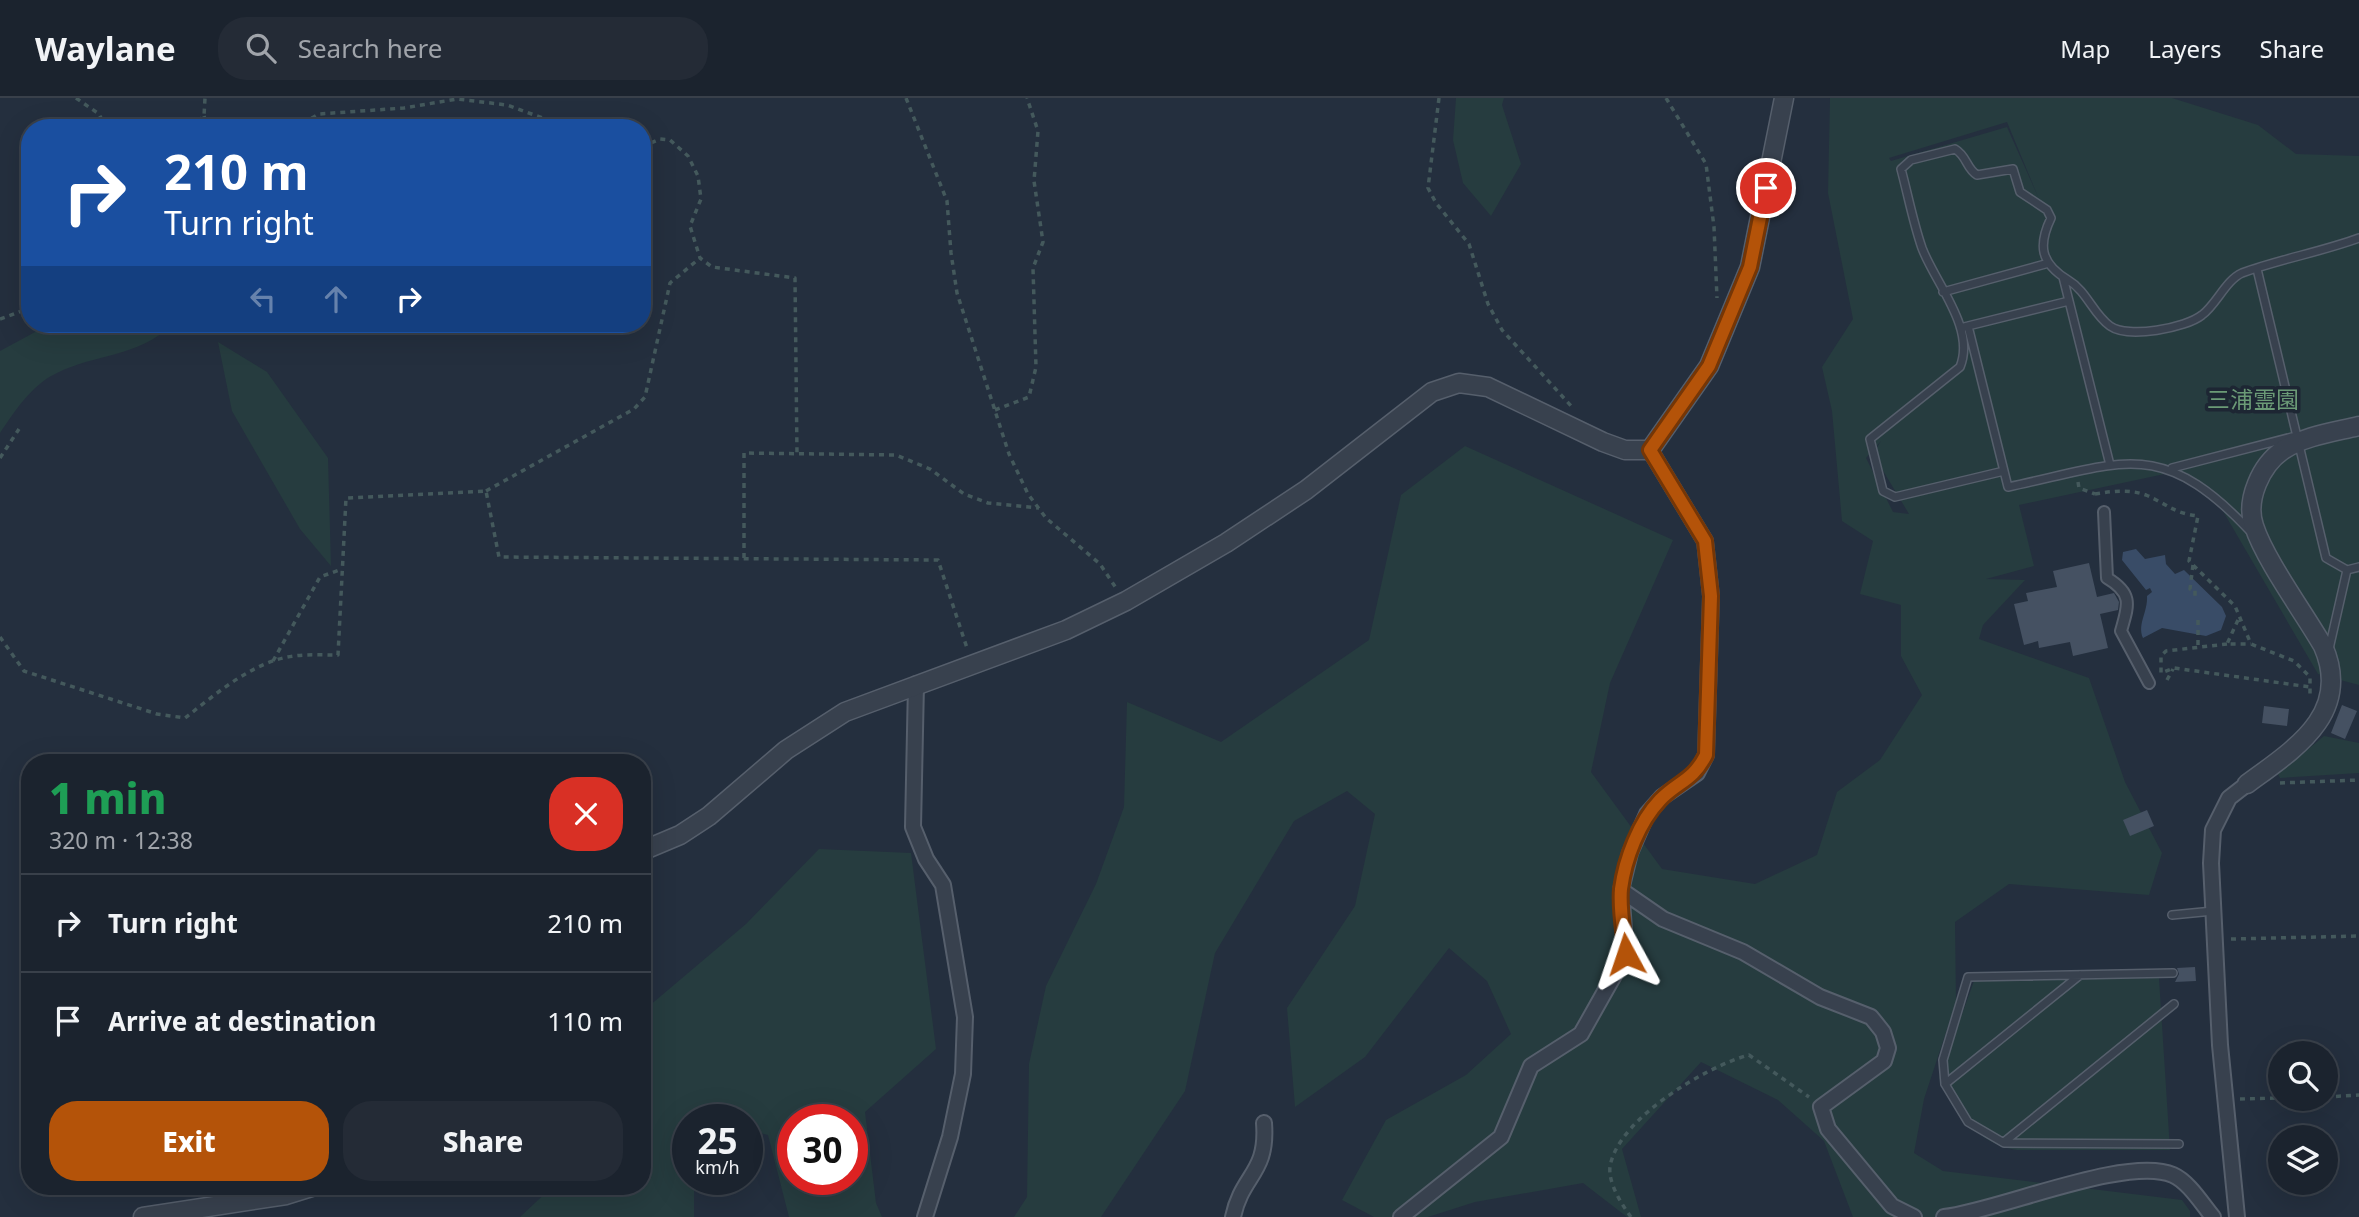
<!DOCTYPE html>
<meta charset="utf-8">
<style>
body{margin:0;font-family:"Noto Sans","Noto Sans JP",sans-serif;background:#242b36;color:#f1f3f6;height:100vh;display:flex;flex-direction:column;font-size:26px;white-space:nowrap}
*{box-sizing:border-box;margin:0}
p{font-size:23px;color:#a0a4aa}
.icon{flex:none;width:38px;height:38px;fill:none;stroke:currentColor;stroke-width:2;stroke-linecap:round;stroke-linejoin:round}
.map{position:relative;flex:1;overflow:hidden}
.details{position:absolute;left:21px;top:656px;width:630px;height:441px;display:flex;flex-direction:column;background:#1b232e;border-radius:28px;box-shadow:0 7px 28px #0002,0 0 0 2px #39404a}
.details>*{flex:none}
.top-card{position:absolute;left:21px;top:21px;width:630px;height:214px;border-radius:28px;box-shadow:0 7px 28px #0002,0 0 0 2px #39404a;background:#1a4fa0;color:#fff;overflow:hidden}
.buttons{position:absolute;left:2268px;top:943px;display:grid;gap:14px}
.buttons a{display:grid;place-items:center;width:70px;height:70px;border-radius:50%;background:#1b232e;box-shadow:0 7px 28px #0002,0 0 0 2px #39404a;font-size:35px}
.speed{position:absolute;left:672px;top:1006px;display:flex;gap:14px;font-size:35px;font-weight:700;text-align:center}
.speed>*{display:grid;place-content:center;width:91px;height:91px;border-radius:50%;background:#1b232e;box-shadow:0 7px 28px #0002,0 0 0 2px #39404a;line-height:1}
.speed small{font-size:18px;font-weight:400}
.speed .limit{border:10px solid #d22;background:#fff;color:#111}
.pin{position:absolute;display:grid;place-items:center;width:60px;height:60px;color:#fff;margin:-30px;border:4px solid #fff;border-radius:50%;box-shadow:0 2px 7px #0007}
.me{position:absolute;width:77px;margin:-38px;rotate:355deg;stroke-linejoin:round;filter:drop-shadow(0 0 5px #0008)}
.turn{display:flex;align-items:center;gap:24px;height:147px;padding:0 28px;font-size:32px}
.turn .icon{width:91px;height:91px;stroke-width:2.5}
.turn b{display:block;font-size:49px;line-height:60px}
.lanes{display:flex;align-items:center;height:66px;padding:0 28px;background:#0003;justify-content:center;gap:35px;direction:ltr}
.lanes .off{opacity:.35}
.round{display:grid;place-items:center;flex:none;width:74px;height:74px;border-radius:28px;background:#242b36}
.headline{display:flex;align-items:center;justify-content:space-between;height:119px;padding:0 28px}
h1{font-size:42px;font-weight:800;line-height:52px;color:#1e9e55}
.button{display:flex;gap:14px;margin-top:auto;padding:14px 28px}
.button a{flex:1;height:80px;border-radius:28px;background:#b45309;color:#fff;font-size:28px;font-weight:800;line-height:80px;text-align:center}
.button a+a{background:#242b36;color:#f1f3f6}
ul{padding:0;list-style:none}
li{display:flex;align-items:center;gap:21px;height:98px;padding:0 28px;border-top:2px solid #39404a}
li div{flex:1}
li b{display:block;font-size:26px}
li em{font-style:normal}
header{display:flex;align-items:center;gap:42px;box-sizing:border-box;height:98px;padding:0 35px;background:#1b232e;border-bottom:2px solid #39404a}
header strong{font-size:33px}
nav{display:flex;gap:38px;margin-inline-start:auto;font-size:24px}
.search{width:490px;height:63px;background:#242b36;display:flex;align-items:center;gap:18px;box-sizing:border-box;padding:0 24px;border-radius:28px;color:#a0a4aa;font-size:26px}
.map>svg:first-child{display:block}
.green{fill:#263c3f;fill-rule:evenodd}
.water{fill:#394c67}
.building{fill:#455162}
.lines{fill:none;stroke-linecap:round;stroke-linejoin:round}
.service-casing{stroke:#565f6c;stroke-width:10}
.pedestrian-casing{stroke:#565f6c;stroke-width:14}
.minor-casing{stroke:#565f6c;stroke-width:18}
.tertiary-casing{stroke:#565f6c;stroke-width:21}
.path{stroke:#44595c;stroke-width:3.5;stroke-dasharray:5 5;stroke-linecap:butt}
.service{stroke:#38414e;stroke-width:7}
.pedestrian{stroke:#38414e;stroke-width:10}
.minor{stroke:#38414e;stroke-width:14}
.tertiary{stroke:#38414e;stroke-width:18}
.route-casing{stroke:#753606;stroke-width:18}
.route{stroke:#b45309;stroke-width:12}
.labels{text-anchor:middle;stroke-width:7;stroke-linejoin:round;paint-order:stroke}
.park-label{font-size:23px;fill:#6b9a76;stroke:#1d2633}
</style>
<header>
<strong>Waylane</strong>
<div class="search"><svg class="icon" aria-label="search" viewBox="0 0 24 24"><circle cx="10" cy="10" r="6"/><path d="M15 15l6 6"/></svg>Search here</div>
<nav><a>Map</a><a>Layers</a><a>Share</a></nav>
</header>
<div class="map">
<svg width="2359" height="1119" viewBox="0 0 2359 1119">
<rect width="100%" height="100%" fill="#242f3e"/>
<!-- green -->
<path class="green" d="M1456 0H1504L1502 7 1521 66 1491 118 1463 85 1453 42Z
M1830 0H2172L2258 27 2296 56 2359 58V587L2318 576 2220 408 2174 374 2019 407 2034 468 1986 481 2025 482 1983 527 1979 541 2089 580 2125 684 2162 755 2149 797 2009 786 1955 824 1956 904 1924 1001 1914 1055 1943 1073 2182 1102 2190 1113V1119H1853L1824 1043 1778 1002 1701 964 1622 1051 1641 1119H1627L1583 1085 1475 1104 1428 1119H1374L1342 1102 1386 1022 1466 977 1511 936 1487 883 1449 850 1365 959 1295 1009 1287 910 1355 808 1375 716 1347 693 1294 723 1215 855 1185 993 1101 1119H1014L1027 1099 1029 966 1046 888 1096 786 1124 709 1127 604 1221 644 1369 542 1401 397 1465 348 1673 442 1610 585 1591 674 1662 771 1755 786 1817 757 1837 694 1880 662 1922 597 1901 558V507L1860 496 1873 443 1842 423 1832 313 1822 269 1853 221 1828 95ZM2007 24 2039 101 2007 29 1891 63 1889 60ZM1881 343 1873 356 1909 416 1893 414 1866 360Z
M50 226H173C137 260 96 255 55 276 32 287 14 314 0 335V253Z
M218 244 267 274 328 360 331 468 300 431 232 313Z
M2324 638 2359 645V675L2280 680 2278 676Z
M819 751 911 755 936 951 865 1014 876 1105 882 1119H789L768 1037 747 1032V1022H688V1082H694V1119H520L552 1089 642 1088V914L746 826ZM793 1022H852V1082H793Z
M2159 880 2170 1052H2017C1974 1045 1958 1014 1939 980L1974 883Z"/>
<!-- water -->
<path class="water" d="M2136 451 2145 461 2165 457 2166 466 2175 476 2184 472 2222 509 2226 518 2221 532 2206 538 2162 530 2143 540C2137 526 2148 514 2147 498L2152 494 2150 490 2146 492 2122 462 2123 454Z"/>
<!-- building -->
<path class="building" d="M2089 465 2097 499 2114 495 2119 504 2118 512 2100 516 2108 550 2073 558 2070 544 2039 550 2038 543 2024 547 2014 506 2028 503 2026 495 2057 489 2053 473Z
M2342 607 2357 613 2345 641 2331 635Z
M2264 608 2289 611 2287 628 2262 625Z
M2147 712 2154 728 2130 738 2123 722Z
M2195 869 2196 883 2175 884 2179 876 2177 870Z"/>
<g class="lines">
<defs>
<path id="service" d="M2257 171 2326 460 2347 472 2359 469
M2063 179 2110 367
M1943 194 2049 165
M1968 228 2004 373
M1964 229 2069 203
M2172 370 2292 339
M2249 432C2160 338 2122 365 2008 389L2004 373 1895 399 1883 393 1870 341 1960 269C1976 230 1935 185 1922 150 1913 124 1908 97 1901 71L1911 62 1955 51C1967 58 1966 70 1977 77L2013 71 2020 94 2047 112 2051 120C2038 147 2040 165 2068 182 2087 193 2093 216 2110 228 2128 241 2186 230 2202 217 2216 207 2226 182 2242 175 2280 161 2321 154 2359 140
M2329 551 2347 472
M2172 817 2213 813
M2173 875 1968 879 1943 962 1945 986 1968 1024 2004 1045 2179 1046
M1945 986 2080 877
M2004 1044 2174 906"/>
<path id="pedestrian" d="M2104 414 2107 480C2134 496 2128 508 2121 533L2149 585"/>
<path id="minor" d="M916 586 913 729 926 761 943 787 965 919 963 976 950 1039 925 1119
M1621 792 1663 821 1743 854 1820 899 1871 919 1883 934 1888 950 1884 963 1821 1009 1828 1031 1892 1108 1914 1119
M1233 1119C1242 1076 1268 1076 1264 1025
M1401 1119 1501 1039 1531 968 1581 936 1626 856 1621 792 1630 755 1647 716 1662 699 1697 675 1706 657 1711 498 1705 443 1650 352
M1944 1119C1998 1113 2127 1057 2173 1077 2189 1084 2202 1106 2213 1119
M2237 1119 2220 947 2211 765 2213 732 2229 700 2247 686"/>
<path id="tertiary" d="M2247 686C2293 652 2353 616 2323 548 2304 515 2265 462 2254 428 2245 402 2261 367 2283 352 2304 338 2334 334 2359 328
M642 753 680 737 709 718 786 652 845 614 1066 532 1126 503 1226 445 1306 392 1432 294 1459 285 1488 289 1603 344 1625 352H1650L1709 268 1750 169 1784 0
M143 1119 286 1097 315 1088"/>
</defs>
<!-- service casing -->
<use href="#service" class="service-casing"/>
<!-- pedestrian casing -->
<use href="#pedestrian" class="pedestrian-casing"/>
<!-- minor casing -->
<use href="#minor" class="minor-casing"/>
<!-- tertiary casing -->
<use href="#tertiary" class="tertiary-casing"/>
<!-- path -->
<path class="path" d="M76 0 99 16 106 30
M906 0 947 103 951 155 957 195 1009 356 1028 396 1046 420 1100 466 1116 490
M1439 0 1428 90 1436 105 1469 146 1488 206 1502 232 1572 309
M1666 0 1706 66 1714 129 1717 200
M204 18 208 30
M191 30 204 18 205 0
M294 30 319 16 404 10 457 1 507 7 570 30
M642 49 660 41 670 42 688 58 698 78 701 101 690 128 700 160 712 169 795 180 797 356
M0 221 30 210
M995 312 1029 299 1036 269 1033 170 1043 144 1034 83 1038 33 1027 0
M0 360 19 331
M2078 384 2079 390 2095 396
M486 393 634 311 645 299 670 185 700 160
M2095 396C2113 393 2129 391 2146 397 2167 406 2173 415 2198 418L2189 463 2235 508 2251 546 2294 563 2310 579V596
M744 460V355L896 357 930 371 964 396 988 405 1039 410
M2193 467 2190 491 2195 492V501
M2198 522V549
M2238 522 2227 546H2251
M0 539 24 573 157 616 185 620C216 596 253 563 294 558 309 556 324 557 338 557L346 400 486 393 499 459 938 462 967 550
M2227 546 2166 553 2161 558V575L2174 570 2310 589
M273 563 320 479 342 471
M2167 582 2173 571
M2280 685 2359 682
M2231 841 2359 838
M2326 999 2359 997
M2240 1001 2280 1000
M1631 1119C1622 1107 1608 1085 1610 1069 1617 1021 1707 968 1749 957L1809 999"/>
<!-- service -->
<use href="#service" class="service"/>
<!-- pedestrian -->
<use href="#pedestrian" class="pedestrian"/>
<!-- minor -->
<use href="#minor" class="minor"/>
<!-- tertiary -->
<use href="#tertiary" class="tertiary"/>
</g>
<g class="lines">
<defs>
<path id="route" d="M1626 856C1624 836 1619 811 1621 791 1625 761 1639 724 1660 702 1678 683 1692 684 1706 657L1711 498 1705 443 1650 352 1709 268 1750 169 1766 90"/>
</defs>
<!-- route casing -->
<use href="#route" class="route-casing"/>
<!-- route -->
<use href="#route" class="route"/>
</g>
<g class="labels">
<!-- park labels -->
<g class="park-label">
<text x="2253" y="310">三浦霊園</text>
</g>
</g>
</svg>
<div class="buttons">
<a><svg class="icon" aria-label="search" viewBox="0 0 24 24"><circle cx="10" cy="10" r="6"/><path d="M15 15l6 6"/></svg></a>
<a><svg class="icon" aria-label="layers" viewBox="0 0 24 24"><path d="M12 4l9 5-9 5-9-5zM3 14l9 5 9-5"/></svg></a>
</div>
<div class="speed"><div>25<small>km/h</small></div><div class="limit">30</div></div>
<div class="pin" style="left:1766px;top:90px;background:#d93025"><svg class="icon" aria-label="arrive" viewBox="0 0 24 24"><path d="M6 21V4h12l-3 4 3 4H6"/></svg></div>
<svg class="me" style="left:1626px;top:856px" viewBox="-20 -20 40 40"><path d="M0-17L14 15 0 8-14 15z" fill="#b45309" stroke="#fff" stroke-width="4"/></svg>
<div class="top-card">
<div class="turn"><svg class="icon" aria-label="right" viewBox="0 0 24 24"><path d="M7 20v-9h11M14 6l5 5-5 5"/></svg><div><b>210 m</b>Turn right</div></div>
<div class="lanes"><svg class="icon off" aria-label="left" viewBox="0 0 24 24"><path d="M17 20v-9H6M10 6l-5 5 5 5"/></svg><svg class="icon off" aria-label="ahead" viewBox="0 0 24 24"><path d="M12 20V5M6 11l6-6 6 6"/></svg><svg class="icon" aria-label="right" viewBox="0 0 24 24"><path d="M7 20v-9h11M14 6l5 5-5 5"/></svg></div>
</div>
<section class="details">
<div class="headline"><div><h1>1 min</h1><p>320 m · 12:38</p></div><a class="round" style="background:#d93025;color:#fff"><svg class="icon" aria-label="close" viewBox="0 0 24 24"><path d="M6 6l12 12M18 6L6 18"/></svg></a></div>
<ul>
<li><svg class="icon" aria-label="right" viewBox="0 0 24 24"><path d="M7 20v-9h11M14 6l5 5-5 5"/></svg><div><b>Turn right</b></div><em>210 m</em></li>
<li><svg class="icon" aria-label="arrive" viewBox="0 0 24 24"><path d="M6 21V4h12l-3 4 3 4H6"/></svg><div><b>Arrive at destination</b></div><em>110 m</em></li>
</ul>
<div class="button"><a>Exit</a><a>Share</a></div>
</section>
</div>
